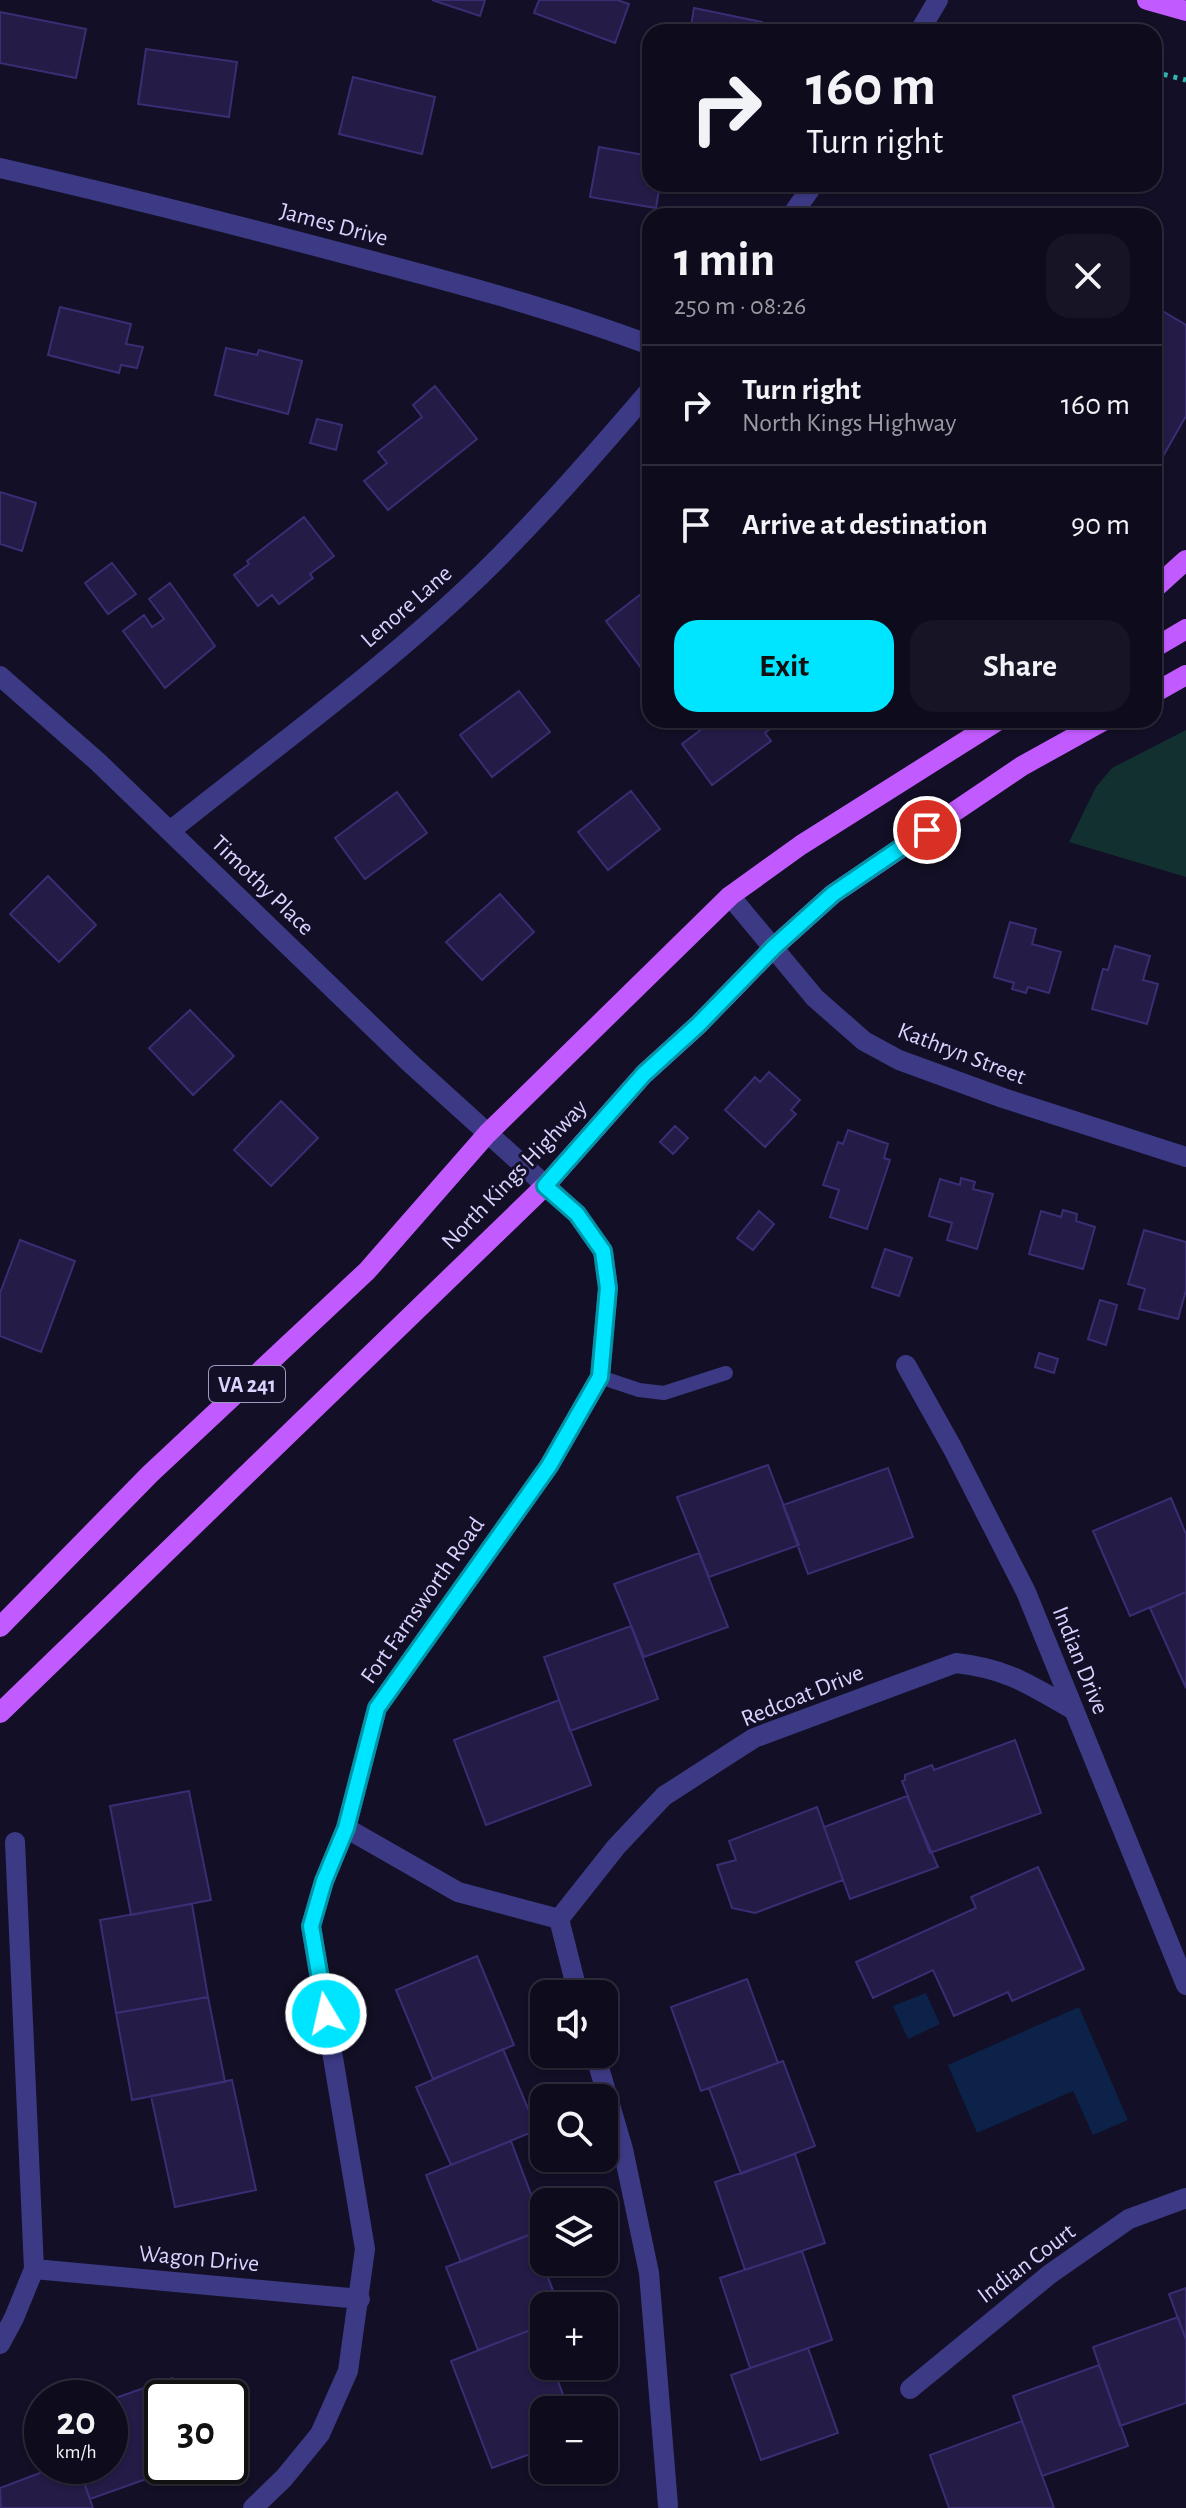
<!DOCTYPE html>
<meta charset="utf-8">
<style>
body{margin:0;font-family:"Alegreya Sans",sans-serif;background:#171425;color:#f1f3f6;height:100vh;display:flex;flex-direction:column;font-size:30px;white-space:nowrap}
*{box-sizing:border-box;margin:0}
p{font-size:26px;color:#9b9ba3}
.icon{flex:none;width:44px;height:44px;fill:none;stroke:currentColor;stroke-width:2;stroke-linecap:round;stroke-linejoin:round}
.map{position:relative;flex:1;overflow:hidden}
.sheet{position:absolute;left:642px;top:208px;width:520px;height:520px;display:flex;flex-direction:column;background:#0e0b1c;border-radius:24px;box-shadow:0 2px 6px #0004,0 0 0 2px #2e2b3b}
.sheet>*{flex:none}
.hud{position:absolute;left:642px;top:24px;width:520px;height:168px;border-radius:24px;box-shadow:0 2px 6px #0004,0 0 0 2px #2e2b3b;background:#0e0b1c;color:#f1f3f6;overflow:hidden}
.controls{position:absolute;left:530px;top:1980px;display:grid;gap:16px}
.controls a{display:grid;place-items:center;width:88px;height:88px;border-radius:16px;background:#0e0b1c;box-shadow:0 2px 6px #0004,0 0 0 2px #2e2b3b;font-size:40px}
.speed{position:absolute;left:24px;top:2380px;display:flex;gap:16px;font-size:40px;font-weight:700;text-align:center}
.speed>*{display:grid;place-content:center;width:104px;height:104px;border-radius:50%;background:#0e0b1c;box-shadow:0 2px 6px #0004,0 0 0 2px #2e2b3b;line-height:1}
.speed small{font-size:20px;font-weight:400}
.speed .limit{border:4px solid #111;border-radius:12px;background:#fff;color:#111}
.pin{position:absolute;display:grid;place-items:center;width:68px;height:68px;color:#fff;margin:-34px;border:4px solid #fff;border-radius:50%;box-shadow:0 2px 8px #0007}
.me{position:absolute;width:88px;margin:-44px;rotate:351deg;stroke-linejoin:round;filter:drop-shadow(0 0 6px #0008)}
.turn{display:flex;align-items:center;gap:28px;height:168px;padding:0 32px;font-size:36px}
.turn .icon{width:104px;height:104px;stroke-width:2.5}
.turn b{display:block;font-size:56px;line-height:68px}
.round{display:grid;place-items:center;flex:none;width:84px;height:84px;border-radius:24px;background:#171425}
.headline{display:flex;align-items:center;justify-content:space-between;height:136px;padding:0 32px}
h1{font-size:48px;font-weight:600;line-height:60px}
.cta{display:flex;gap:16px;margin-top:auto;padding:16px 32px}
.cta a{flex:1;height:92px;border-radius:24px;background:#00e5ff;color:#111;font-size:32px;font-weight:600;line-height:92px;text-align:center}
.cta a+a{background:#171425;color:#f1f3f6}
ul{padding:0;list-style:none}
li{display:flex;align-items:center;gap:24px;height:120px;padding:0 32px;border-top:2px solid #2e2b3b}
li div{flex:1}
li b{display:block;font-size:30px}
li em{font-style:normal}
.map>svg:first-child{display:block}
.green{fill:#12302f}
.water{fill:#0c2248}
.building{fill:#241b47;stroke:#3b2d73;stroke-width:2}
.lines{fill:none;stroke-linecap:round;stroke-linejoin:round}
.path{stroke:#2fb8b0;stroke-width:5;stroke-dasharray:4 6;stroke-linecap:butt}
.service{stroke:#3d3a85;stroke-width:14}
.minor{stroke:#3d3a85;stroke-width:20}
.primary{stroke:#c25bff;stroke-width:20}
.route-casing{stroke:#0095a6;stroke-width:20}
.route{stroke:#00e5ff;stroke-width:14}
.labels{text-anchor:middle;stroke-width:6;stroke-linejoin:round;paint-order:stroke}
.shield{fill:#130f26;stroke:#9e99be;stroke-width:2}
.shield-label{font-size:22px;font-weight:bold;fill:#d9d4ff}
.street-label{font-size:24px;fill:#d9d4ff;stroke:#130f26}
</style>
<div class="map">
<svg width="1186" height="2508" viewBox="0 0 1186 2508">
<rect width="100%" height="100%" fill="#130f26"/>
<!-- green -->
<path class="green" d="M1186 730V877L1069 842 1096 787 1112 768Z"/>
<!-- water -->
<path class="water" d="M926 1993 940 2024 908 2039 893 2006Z
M1079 2007 1128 2120 1093 2135 1073 2091 977 2133 948 2065Z"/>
<!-- building -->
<path class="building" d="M432 0H485L480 16Z
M539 0H617L629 4 615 43 534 13Z
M694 8 762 22 760 32H690Z
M0 12 86 29 76 78 0 63Z
M146 49 237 62 229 117 138 104Z
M353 77 435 97 422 154 339 134Z
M599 147 650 156V184H660L656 208 590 197Z
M1154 306 1186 325V416L1154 472Z
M60 307 131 324 126 344 143 347 137 368 121 365 119 373 48 355Z
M226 348 257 355 259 350 302 361 288 414 215 395Z
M435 386 477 439 388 510 364 481 387 463 378 452 422 417 413 405Z
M317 419 342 425 336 450 310 443Z
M0 492 36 503 22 551 0 544Z
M304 517 334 556 310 574 313 578 279 604 272 595 258 606 234 575 249 564 247 561Z
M112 563 136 594 108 614 85 583Z
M170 583 215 646 165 688 123 631 144 615 152 627 164 619 149 599Z
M650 587V663L642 669 606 621Z
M519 691 550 732 492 777 460 735Z
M714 720H782L765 733 771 741 712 785 682 744Z
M631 791 660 829 608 870 578 832Z
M397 792 427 833 365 879 335 838Z
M48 876 96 925 59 962 10 914Z
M500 894 534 932 482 980 446 942Z
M1010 922 1036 929 1032 944 1061 952 1049 993 1028 987 1026 993 1012 989 1014 983 994 977Z
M1115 946 1150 956 1143 980 1158 984 1147 1024 1092 1009 1103 969 1108 970Z
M190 1010 234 1056 193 1095 149 1048Z
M769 1072 800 1100 791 1110 796 1114 765 1147 725 1110 755 1077 760 1082Z
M281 1101 318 1138 271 1186 234 1150Z
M675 1126 688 1138 673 1154 660 1142Z
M848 1130 888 1144 884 1158 890 1160 867 1229 830 1217 839 1190 823 1185 838 1142 843 1144Z
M961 1178 975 1182 973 1189 993 1194 977 1249 947 1240 952 1223 929 1216 940 1179 960 1185Z
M1063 1210 1077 1214 1076 1221 1095 1227 1083 1269 1029 1254 1041 1211 1061 1217Z
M759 1211 774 1224 753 1250 737 1238Z
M1144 1230 1186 1242V1290L1178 1319 1139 1309 1145 1289 1128 1284Z
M20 1240 75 1261 41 1352 0 1336V1293Z
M885 1249 912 1258 899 1296 872 1287Z
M1100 1300 1117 1305 1106 1345 1088 1339Z
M1039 1353 1058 1359 1054 1373 1035 1367Z
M768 1465 799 1545 709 1577 677 1497Z
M888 1468 913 1537 808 1574 783 1505Z
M1171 1498 1186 1534V1592L1130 1616 1093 1531Z
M699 1553 728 1627 644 1657 614 1584Z
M1186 1592V1688L1150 1608Z
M631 1626 658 1699 570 1731 544 1657Z
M559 1700 591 1785 486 1825 454 1740Z
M1015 1740 1041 1813 930 1853 902 1781 905 1780V1775L932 1765 934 1770Z
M189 1791 211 1900 131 1915 110 1806Z
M907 1796 938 1867 850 1899 824 1827Z
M817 1807 843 1880 755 1913 732 1908 717 1865 736 1860 729 1841Z
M1038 1867 1084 1969 1012 2001 1008 1992 954 2016 933 1970 873 1998 856 1962 976 1908 971 1897Z
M192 1904 208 1997 116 2013 100 1920Z
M477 1956 514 2045 433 2079 396 1990Z
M747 1979 778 2063 701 2091 671 2007Z
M208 1997 225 2082 132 2100 116 2013Z
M503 2049 537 2130 451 2165 416 2087Z
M783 2061 815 2146 741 2174 709 2088Z
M232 2080 256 2190 175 2207 151 2096Z
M511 2141 544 2229 461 2262 426 2175Z
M795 2154 825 2243 745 2270 715 2182Z
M531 2234 559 2306H544V2325L478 2350 446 2267Z
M802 2251 832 2340 750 2368 720 2278Z
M1186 2288V2340L1169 2294Z
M1178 2317 1186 2340V2403L1120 2426 1093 2347Z
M538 2327 544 2344V2366H552L569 2410H544V2449L492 2468 451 2361Z
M808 2348 838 2433 761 2460 731 2375Z
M1099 2365 1128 2446 1042 2476 1013 2396Z
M172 2378 179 2398H162V2466H183L90 2499 78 2466H110V2400Z
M1022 2421 1054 2508H949L930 2455Z
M58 2466H78L93 2508H1L0 2488Z"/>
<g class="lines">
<!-- path -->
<path class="path" d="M1154 72 1186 80"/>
<!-- service -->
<path class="service" d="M600 1377 639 1390 664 1393 726 1373"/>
<!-- minor -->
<path class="minor" d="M919 32 938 0
M0 168C118 195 236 225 353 256 453 282 554 309 650 345
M791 216 814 184
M0 676 98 762 409 1062 577 1214 603 1251 608 1288 600 1377 549 1466 377 1708 346 1828 324 1881 311 1926 365 2249 348 2371 320 2434 284 2478 253 2508
M170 831C275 747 386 667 483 573 542 515 596 453 650 390
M730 896 815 998 864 1041 899 1060 1003 1098 1186 1157
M906 1365 953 1449 1026 1592 1186 1985
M346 1828 458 1892 559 1919
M578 1994 559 1919 616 1847 664 1796 754 1738 956 1663C1008 1669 1028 1684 1072 1709
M595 2054 623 2149 649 2273 668 2505
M34 2269 360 2299
M0 2344 14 2318 34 2269 15 1842
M910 2389 1050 2274 1129 2219 1186 2198"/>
<!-- primary -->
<path class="primary" d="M1147 0 1186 11
M1154 589 1186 560
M1154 648 1186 629
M1154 693 1186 675
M0 1627 150 1474 367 1271 487 1134 730 896 801 845 999 720
M0 1713 545 1186 644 1074 698 1025 774 947 833 894 1022 766 1105 720"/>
</g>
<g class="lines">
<defs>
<path id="route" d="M326 2014 311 1926 324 1881 346 1828 377 1708 549 1466 600 1377 608 1288 603 1251 577 1214 545 1186 644 1074 698 1025 774 947 833 894 927 830"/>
</defs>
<!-- route casing -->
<use href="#route" class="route-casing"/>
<!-- route -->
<use href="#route" class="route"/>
</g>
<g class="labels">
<!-- shield labels -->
<rect class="shield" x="209" y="1366" width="76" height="36" rx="6"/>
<g class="shield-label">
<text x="247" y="1392">VA 241</text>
</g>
<!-- street labels -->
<g class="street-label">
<text transform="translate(334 224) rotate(15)" y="8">James Drive</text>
<text transform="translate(406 606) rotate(-41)" y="8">Lenore Lane</text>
<text transform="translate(263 885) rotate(44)" y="8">Timothy Place</text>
<text transform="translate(962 1053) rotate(21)" y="8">Kathryn Street</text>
<text transform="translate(514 1174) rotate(-46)" y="8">North Kings Highway</text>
<text transform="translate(422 1600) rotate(-55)" y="8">Fort Farnsworth Road</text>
<text transform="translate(1081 1660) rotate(68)" y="8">Indian Drive</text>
<text transform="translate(802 1695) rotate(-22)" y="8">Redcoat Drive</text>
<text transform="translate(199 2258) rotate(5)" y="8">Wagon Drive</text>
<text transform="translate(1026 2263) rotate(-37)" y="8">Indian Court</text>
</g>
</g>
</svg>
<div class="controls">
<a><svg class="icon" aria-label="sound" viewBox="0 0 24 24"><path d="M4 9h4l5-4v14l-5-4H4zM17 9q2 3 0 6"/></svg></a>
<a><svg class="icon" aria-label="search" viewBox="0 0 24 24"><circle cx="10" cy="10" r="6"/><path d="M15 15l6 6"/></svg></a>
<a><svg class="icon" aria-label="layers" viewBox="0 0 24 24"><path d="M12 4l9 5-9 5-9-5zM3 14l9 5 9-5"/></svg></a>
<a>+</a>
<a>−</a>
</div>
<div class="speed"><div>20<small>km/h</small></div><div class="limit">30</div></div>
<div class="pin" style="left:927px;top:830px;background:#d93025"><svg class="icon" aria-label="arrive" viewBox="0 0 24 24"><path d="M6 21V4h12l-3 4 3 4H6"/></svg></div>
<svg class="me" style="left:326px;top:2014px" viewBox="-20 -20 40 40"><circle r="17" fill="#00e5ff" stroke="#fff" stroke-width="3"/><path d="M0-11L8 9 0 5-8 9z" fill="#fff"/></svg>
<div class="hud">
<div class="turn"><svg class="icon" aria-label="right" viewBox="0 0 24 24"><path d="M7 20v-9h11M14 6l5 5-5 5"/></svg><div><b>160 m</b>Turn right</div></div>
</div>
<section class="sheet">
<div class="headline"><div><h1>1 min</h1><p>250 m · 08:26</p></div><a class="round"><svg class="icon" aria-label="close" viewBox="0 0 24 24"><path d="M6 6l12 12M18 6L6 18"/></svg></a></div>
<ul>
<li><svg class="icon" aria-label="right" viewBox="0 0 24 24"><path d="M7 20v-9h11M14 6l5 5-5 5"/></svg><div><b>Turn right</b><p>North Kings Highway</p></div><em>160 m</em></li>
<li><svg class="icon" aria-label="arrive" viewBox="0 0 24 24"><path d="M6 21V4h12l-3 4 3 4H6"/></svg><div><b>Arrive at destination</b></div><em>90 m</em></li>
</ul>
<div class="cta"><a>Exit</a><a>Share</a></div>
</section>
</div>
